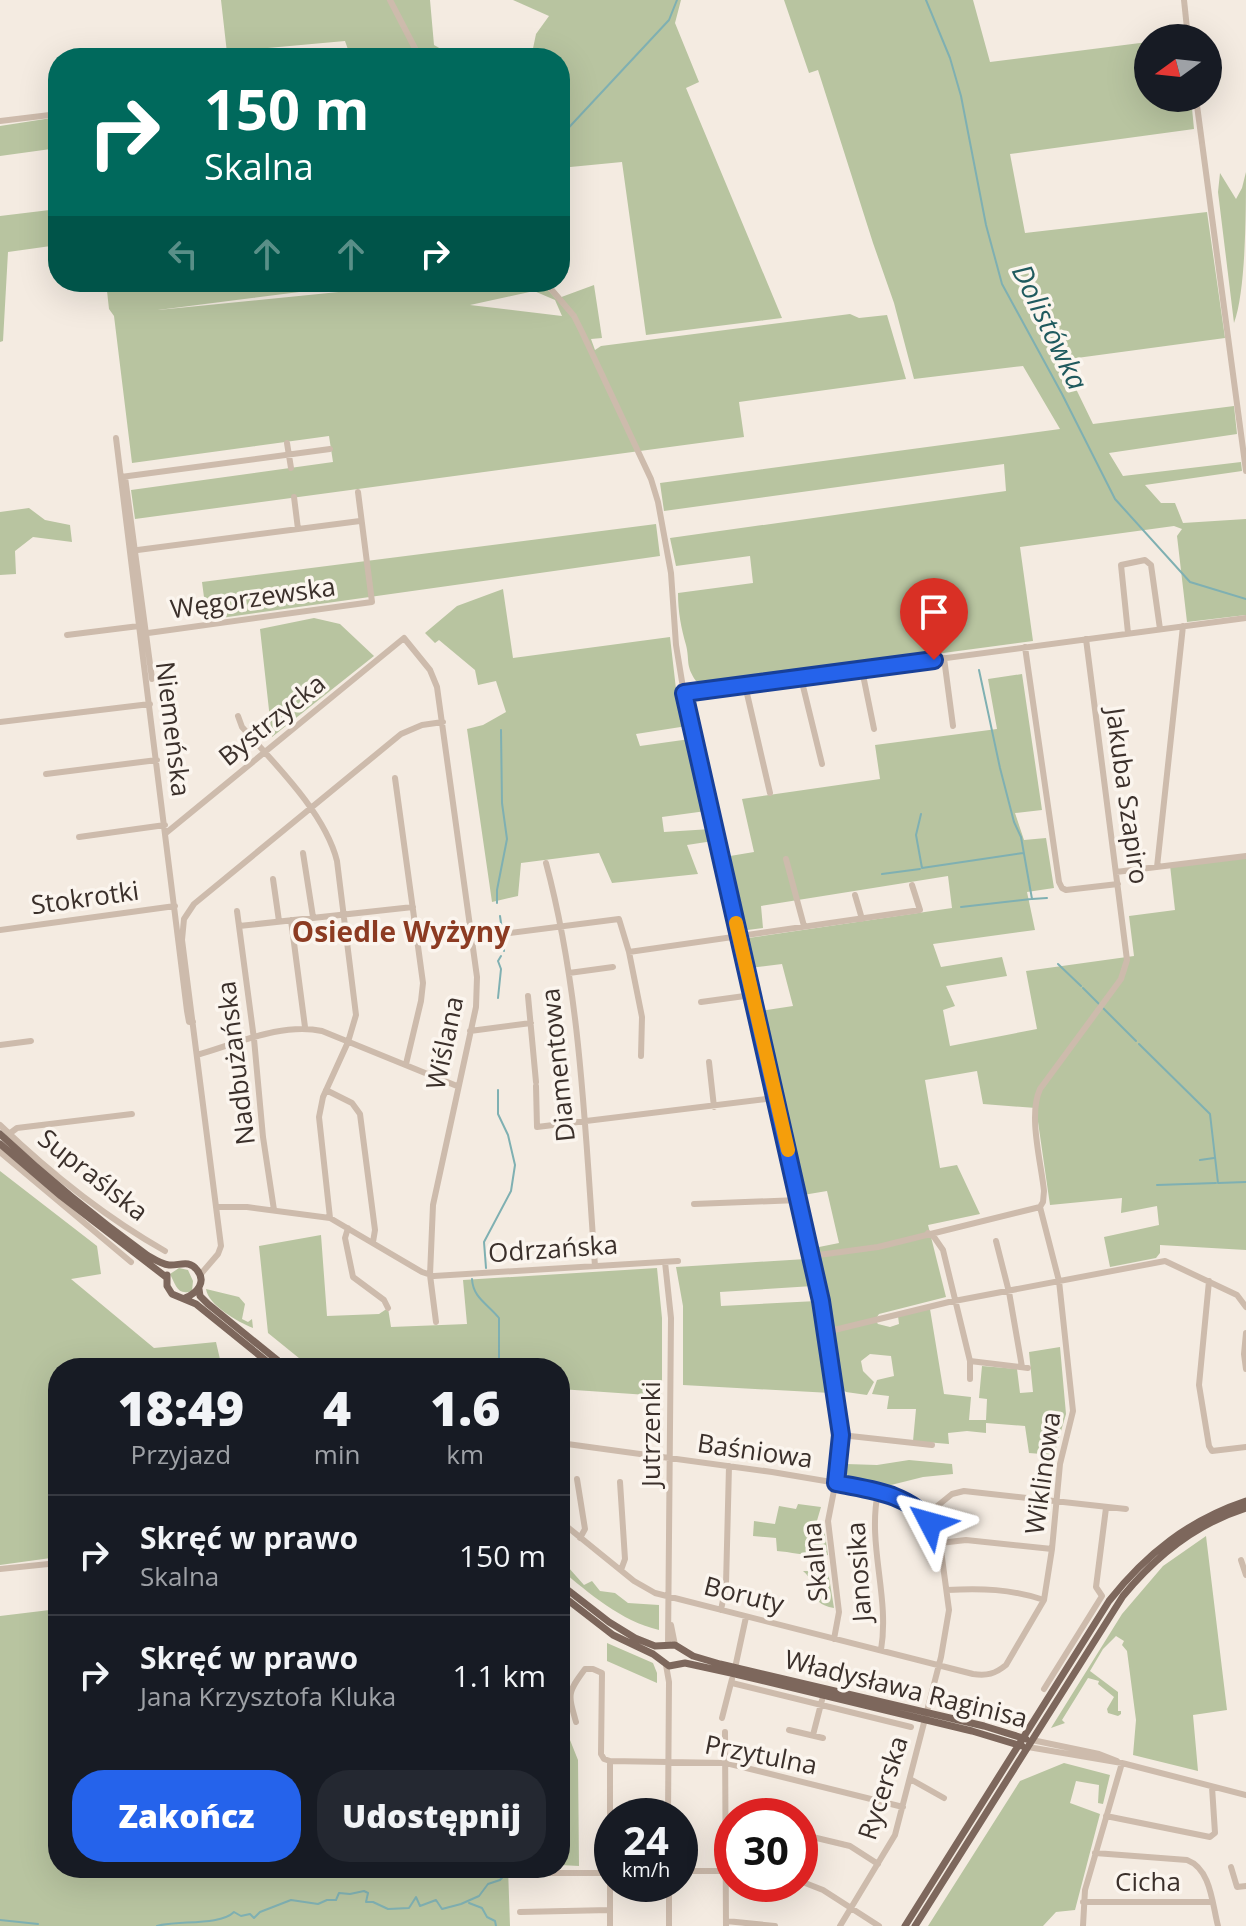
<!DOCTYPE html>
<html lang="pl">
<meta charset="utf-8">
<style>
body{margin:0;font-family:"Open Sans",sans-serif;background:#242831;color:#f1f3f6;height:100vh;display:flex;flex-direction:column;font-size:30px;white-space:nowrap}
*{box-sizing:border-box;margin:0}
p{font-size:26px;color:#9ea1a6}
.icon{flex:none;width:44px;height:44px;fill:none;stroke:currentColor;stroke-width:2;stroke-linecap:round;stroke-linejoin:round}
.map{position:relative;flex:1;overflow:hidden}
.panel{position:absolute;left:48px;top:1358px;width:522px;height:520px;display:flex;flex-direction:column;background:#171b24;border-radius:32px;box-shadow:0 8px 32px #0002}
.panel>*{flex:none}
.hud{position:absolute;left:48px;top:48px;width:522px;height:244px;border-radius:32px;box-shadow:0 8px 32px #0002;background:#00695c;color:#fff;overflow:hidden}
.needle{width:52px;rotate:255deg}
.buttons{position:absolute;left:1134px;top:24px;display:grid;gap:16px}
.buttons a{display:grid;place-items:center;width:88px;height:88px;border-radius:50%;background:#171b24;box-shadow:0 8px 32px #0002;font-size:40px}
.speed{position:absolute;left:594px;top:1798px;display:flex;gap:16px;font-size:40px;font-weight:700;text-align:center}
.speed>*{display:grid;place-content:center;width:104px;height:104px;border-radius:50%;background:#171b24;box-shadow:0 8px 32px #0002;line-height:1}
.speed small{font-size:20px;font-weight:400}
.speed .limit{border:12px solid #d22;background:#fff;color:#111}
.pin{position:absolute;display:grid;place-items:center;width:68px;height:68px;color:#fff;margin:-82px -34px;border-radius:50% 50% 50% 0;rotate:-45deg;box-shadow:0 0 8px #0007}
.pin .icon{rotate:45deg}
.me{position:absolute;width:88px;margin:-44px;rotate:309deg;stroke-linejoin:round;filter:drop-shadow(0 0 6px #0008)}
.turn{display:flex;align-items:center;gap:28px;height:168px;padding:0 24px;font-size:36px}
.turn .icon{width:104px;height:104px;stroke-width:2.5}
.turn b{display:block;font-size:56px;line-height:68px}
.lanes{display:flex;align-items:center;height:76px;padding:0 24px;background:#0003;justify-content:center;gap:40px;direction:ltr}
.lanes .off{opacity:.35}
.eta{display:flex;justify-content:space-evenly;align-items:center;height:136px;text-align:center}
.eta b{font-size:48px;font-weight:800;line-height:56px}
.button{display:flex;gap:16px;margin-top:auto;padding:16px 24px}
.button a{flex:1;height:92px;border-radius:32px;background:#2563eb;color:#fff;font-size:32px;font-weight:800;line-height:92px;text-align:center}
.button a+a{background:#242831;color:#f1f3f6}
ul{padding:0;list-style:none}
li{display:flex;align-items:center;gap:24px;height:120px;padding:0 24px;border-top:2px solid #363941}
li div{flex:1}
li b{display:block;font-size:30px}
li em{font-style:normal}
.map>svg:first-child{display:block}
.green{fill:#b8c4a0;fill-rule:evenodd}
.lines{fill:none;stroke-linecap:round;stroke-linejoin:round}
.stream{stroke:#7fb0b2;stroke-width:2}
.minor{stroke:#cdbbac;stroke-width:6}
.major{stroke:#7d675c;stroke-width:7}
.route-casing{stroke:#184099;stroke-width:20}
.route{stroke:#2563eb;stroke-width:14}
.slow{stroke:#f59e0b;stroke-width:14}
.labels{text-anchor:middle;stroke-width:7;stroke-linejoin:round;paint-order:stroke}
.street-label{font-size:26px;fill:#3b302b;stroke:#fbf5ee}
.water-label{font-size:28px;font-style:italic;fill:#1f5a5e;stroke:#fbf5ee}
.neighbourhood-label{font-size:28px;font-weight:bold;fill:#8c3b22;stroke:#fbf5ee}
</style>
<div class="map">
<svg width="1246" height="1926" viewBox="0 0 1246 1926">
<rect width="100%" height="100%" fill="#f4ebe1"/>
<!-- green -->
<path class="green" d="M221 0H430L434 45 448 53 450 58H351L345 41 246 50 247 58H183L227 53Z
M513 0H681L675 23 699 82 686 88 782 318 646 335 622 162 560 168V58H531L536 34 549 16Z
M784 0H973L990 62 1148 42V98H1191L1194 129 1010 154 1025 233 1207 212 1225 338 1062 360 1093 424 1234 406 1237 434 1109 453 1123 476 1241 462 1242 471 1145 485 1161 503H1175L1183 523 1246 519V615L1187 622 1177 536 1182 529 1174 526 1020 547 1033 641 711 684 696 681C685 665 690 661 686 645 681 627 678 612 678 593L753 583 750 556 676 566 670 538 1006 491 1004 464 664 511 660 483 1060 429 1023 366 914 379 894 303 873 243 818 70 809 73Z
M58 117V148L0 156V126Z
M1246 172C1246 210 1246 291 1234 323L1218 192 1220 173 1236 199 1242 188Z
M58 209V245L8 252 3 341 0 342V216Z
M106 282H488L489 286 506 282H541L556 299 594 285 602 338 591 339 595 350 601 346 850 314 859 318 887 315 906 379 739 402 744 437 135 519 131 490 333 462 329 436 132 463 114 316 109 309ZM370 283H428L158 310ZM534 291 555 300 562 316 470 305Z
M29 508 45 520 70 525 72 542 33 537 15 551 16 574 0 575V512Z
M656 524 660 556 207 620 202 582Z
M503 589 513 658 670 637 676 689 687 726 636 734 640 746 690 739 706 811 662 817 664 832 711 829 713 841 687 845 698 874 612 883 599 853 521 863 518 896 492 902 467 729 483 725 506 712 496 681 478 685 475 670 439 640 435 643 425 633 457 606Z
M314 618 340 624 374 656 272 737 260 629Z
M1022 674 1042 810 1015 813 1024 840 1046 838 1054 888 1027 892 1035 930 933 944 941 967 1002 957 1007 976 946 986 955 1006 943 1010 950 1046 1037 1029 1026 971 1134 956 1129 916 1175 910 1170 865 1246 856V1250L1160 1245V1253L1156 1258 1110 1267 1104 1237 1159 1225 1157 1206 1121 1213 1122 1198 1050 1205 1036 1108 983 1104 977 1071 925 1080 940 1168 957 1165 980 1214 928 1225 946 1297 879 1314 875 1320 878 1324 890 1327 899 1324 898 1316 930 1309 944 1394 971 1397 969 1420H986L987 1399 979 1398 982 1366 1017 1369 1020 1393 1033 1392 1029 1352 1060 1347 1066 1414 1054 1455 1029 1453 1025 1426 986 1423V1433L967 1431 948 1433 949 1444 913 1441 916 1409H887L889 1396 872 1394 877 1380 894 1376 891 1356 870 1354 861 1361 863 1371 874 1382 867 1395 846 1392 836 1384 829 1325 814 1248 839 1243 827 1191 803 1195 761 1011 793 1006 782 964 749 968 742 939 952 908 948 876 761 906 763 928 740 931 724 857 754 852 742 799 880 779 875 745 997 729 988 679Z
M0 1171 97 1246 101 1274 71 1279 154 1348 216 1342 222 1368H58V1557L0 1565Z
M321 1235 327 1316 379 1314 388 1308 391 1327 467 1324 463 1280 657 1268 662 1318V1396L560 1389V1368L310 1367 268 1333 259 1246Z
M806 1259 813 1286 720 1292 721 1306 817 1301 831 1393 683 1385V1306L676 1267Z
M179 1268 188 1270 193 1281 192 1291C177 1296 176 1285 170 1274Z
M206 1289 239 1297 245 1304 242 1319 248 1322 252 1319 253 1328C238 1322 208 1305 206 1289Z
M909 1460 952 1464 953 1474 923 1477 879 1488 849 1481 845 1467 846 1464 877 1465Z
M798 1504 821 1507 816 1524 824 1528 828 1555C815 1558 792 1552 777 1551L776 1538 753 1536 754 1521 775 1524 779 1506 796 1509Z
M1206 1536 1227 1710 1193 1715 1198 1771 1133 1755 1136 1720 1127 1651 1122 1645 1124 1641 1116 1636 1103 1649 1090 1671 1118 1692V1711H1121V1714L1118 1716 1108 1713 1107 1709 1114 1697 1098 1684 1099 1681 1088 1678 1062 1720 1065 1723 1051 1728 1122 1614 1163 1566Z
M560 1558 584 1585 592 1581 600 1591 615 1593 628 1603 659 1605V1630C621 1621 590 1594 560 1569Z
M803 1571H828L834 1608C805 1603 821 1586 803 1571Z
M58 1609V1868H508L510 1926H0V1616Z
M607 1643 653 1663 657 1673V1683L607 1661Z
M560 1730H566L578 1760 579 1866 560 1865Z
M1064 1763 1110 1775 1103 1804 1098 1803 1099 1785 1076 1781 1070 1803 1100 1814 1075 1910 1056 1912 1043 1926H928L1020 1781Z"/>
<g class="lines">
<!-- stream -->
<path class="stream" d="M926 0 950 58 961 96 986 225 1002 284 1062 394 1115 499 1190 582 1246 599
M560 137 669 20 677 0
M979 670 1000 768 1014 822 1021 837 1032 899 1047 898
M921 814 916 835 922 868 1023 853
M882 874 920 869
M497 903V890L507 839 502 803 501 730
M961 907 1031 899
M500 916 502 930
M503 937 504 951
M1058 964 1081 986
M1083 988 1099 1004
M498 998 501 969 498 961 501 956
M1103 1008 1136 1041
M1139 1044 1210 1114 1218 1183 1246 1182
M1200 1160 1214 1158
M1157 1185 1216 1183
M486 1268 484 1242 511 1191 515 1165 508 1135 498 1114V1090
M472 1279C473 1298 488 1304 499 1318V1368
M469 1903 482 1908 487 1917 495 1921 496 1926
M0 1920 38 1924
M157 1926C177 1920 220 1926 234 1912L241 1916 250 1914 254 1918 260 1912 291 1900 318 1904 327 1900H336L339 1893 350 1894 364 1891 368 1893 366 1902H373L388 1909 409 1908 416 1897 420 1906 436 1900 442 1909 461 1904 479 1896 488 1884 500 1880 506 1873 520 1868"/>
<!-- minor -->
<path class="minor" d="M390 0 420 58
M1184 0 1188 38
M1196 98 1246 471
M0 121 58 114
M545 282 574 316 582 332 651 479 658 502 671 573 676 645 687 712 788 1152 826 1332 841 1435 840 1460 828 1521 839 1612 834 1639
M116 438C140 629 162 820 187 1011L189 1022H193
M287 443 291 468
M121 477 330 449
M125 477 152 679
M294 497 298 529
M130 551 360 521
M1128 633 1121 565 1145 560 1151 565 1160 629
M141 634 372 602 358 492
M67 635 139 626
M1025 647 1059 882 1062 888 1066 890 1118 884
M944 658 953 726
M862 670 874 729
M801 678 822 764
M745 685 770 793
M684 693 1246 618
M238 716 242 727C275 764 325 813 337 861L356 1015 348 1042 323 1097 319 1117 330 1218
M0 722 150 704
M46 774 157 760
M395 778 423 983 421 1001 406 1064
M166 833 404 638 430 670 437 687 477 977 476 1007 433 1205 430 1275 436 1322
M79 837 165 825
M303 853 313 917
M786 859 804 926
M546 863C581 994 585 1131 595 1266
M1157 867 1183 626
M1116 872 1246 856
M273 879 279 921
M855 895 862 919
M237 911 254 1039 263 1137 274 1210
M291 920 305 1027
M239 926 413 907
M0 930 175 906
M472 938 619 919 629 952 642 1017 641 1056
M629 952 920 910 912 885
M569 973 613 967
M528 996 536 1082
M701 1002 752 995
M470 1031 531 1023
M0 1045 31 1041
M197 1055C236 1044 282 1022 322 1031L457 1086
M709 1062 714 1107
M536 1086 537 1127 775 1098
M326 1090 352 1103 360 1114 375 1230 373 1242
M0 1125C50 1173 105 1217 165 1251
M9 1134 17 1128 132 1114
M0 1152 131 1262
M694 1204 799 1200
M216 1207H247L330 1218 422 1272 434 1276 678 1261
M1040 1207 1043 1202 1044 1191C1041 1162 1028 1115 1040 1089L1121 979 1127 960 1086 639
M348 1228 345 1238 353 1277 384 1300 388 1308
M928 1233 934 1237 943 1250 970 1361V1379
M996 1241 1009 1292 1022 1367
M811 1256 878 1247 1040 1207
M665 1262 671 1318 668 1645
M200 1275 218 1254 221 1246 182 940 184 919 194 904 401 734 422 725 443 722
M1209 1281 1199 1385 1209 1446 1212 1451 1246 1447
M826 1332 949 1302 1165 1261 1237 1295 1246 1307
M1246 1333 1244 1354 1246 1369
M970 1361 1028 1368
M841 1435 932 1445
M560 1443 772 1472 843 1484 900 1498 918 1509 930 1523 940 1543 949 1610 941 1657 895 1835 840 1926
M577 1479 585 1529 580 1538
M620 1482 625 1559 621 1570
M878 1492C867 1545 890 1597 881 1650
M925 1516 952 1494 964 1491 1126 1509
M560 1521 634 1581 655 1593 973 1674C987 1676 995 1674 1006 1665L1044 1600 1052 1549 1060 1464 1073 1411 1059 1281 1040 1207
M940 1543 966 1540 1052 1549
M1241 1560 1246 1575
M0 1569 58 1563
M947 1590C981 1588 1011 1589 1044 1600
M721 1610 726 1585 729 1466
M671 1625 675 1645
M666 1665 669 1682 668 1816
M735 1668 746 1617
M732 1683 911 1727
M1044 1689 1102 1596 1096 1587 1106 1508
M722 1718 732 1679
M576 1722C568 1694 567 1693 585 1669H593L602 1673 601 1754 604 1759 610 1761
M789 1730 823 1738
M725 1732 726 1926
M813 1735 822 1700
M1032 1740 1099 1754 1117 1761
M1028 1747 1122 1763 1246 1795
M610 1761 726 1763 903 1807
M610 1761V1926
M910 1779 944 1798
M1106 1816 1210 1837 1215 1833 1212 1787
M800 1834 850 1846 878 1864
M1095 1853 1187 1860C1211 1869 1212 1903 1218 1926
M1231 1867 1237 1887 1246 1886
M680 1871H732
M530 1873H612
M800 1881 823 1890 879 1926
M669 1884V1926
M1083 1902H1212
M520 1912 610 1910
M726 1921 775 1926
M1083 1926 1085 1890 1122 1763"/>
<!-- major -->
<path class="major" d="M0 1134C46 1177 96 1218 147 1255 154 1259 161 1264 169 1265 179 1266 189 1259 197 1270 207 1282 197 1293 185 1298
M0 1144 61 1196 166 1277
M167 1275V1286L172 1294 196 1304 275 1368
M199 1289 200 1296 208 1304 287 1368
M560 1584 609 1622 635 1638 655 1646 675 1645 693 1656 720 1664 984 1726 1026 1739
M560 1594 613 1635 653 1654 669 1666 685 1663 731 1673 972 1731 1022 1746
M905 1926 1109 1601C1146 1554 1189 1520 1246 1501
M915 1926 1123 1596C1156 1556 1195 1524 1246 1508"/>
</g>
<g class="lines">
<defs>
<path id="route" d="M930 1523C909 1493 869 1490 836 1483L841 1435 821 1301 684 693 934 660"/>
</defs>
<!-- route casing -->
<use href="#route" class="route-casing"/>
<!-- route -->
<use href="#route" class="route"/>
<!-- slow -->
<path class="slow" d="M736 923 788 1150"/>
</g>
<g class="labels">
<!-- street labels -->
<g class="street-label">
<text transform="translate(253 598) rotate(-8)" y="9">Węgorzewska</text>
<text transform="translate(272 720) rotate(-39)" y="9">Bystrzycka</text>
<text transform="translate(173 729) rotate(83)" y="9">Niemeńska</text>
<text transform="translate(1127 796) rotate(82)" y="9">Jakuba Szapiro</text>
<text transform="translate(85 898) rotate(-8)" y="9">Stokrotki</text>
<text transform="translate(445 1043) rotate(-78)" y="9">Wiślana</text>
<text transform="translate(236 1063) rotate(-97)" y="9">Nadbużańska</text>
<text transform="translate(558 1065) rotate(-96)" y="9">Diamentowa</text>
<text transform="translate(93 1175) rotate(38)" y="9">Supraślska</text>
<text transform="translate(553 1249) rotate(-4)" y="9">Odrzańska</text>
<text transform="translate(651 1434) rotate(-90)" y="9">Jutrzenki</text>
<text transform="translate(755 1451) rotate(8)" y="9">Baśniowa</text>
<text transform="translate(1043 1473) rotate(-82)" y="9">Wiklinowa</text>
<text transform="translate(815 1562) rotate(-95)" y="9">Skalna</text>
<text transform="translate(859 1572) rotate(-94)" y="9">Janosika</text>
<text transform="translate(744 1595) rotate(14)" y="9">Boruty</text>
<text transform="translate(906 1689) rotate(14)" y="9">Władysława Raginisa</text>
<text transform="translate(761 1755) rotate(11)" y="9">Przytulna</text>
<text transform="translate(883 1788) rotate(-72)" y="9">Rycerska</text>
<text x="1148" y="1891">Cicha</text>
</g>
<!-- water labels -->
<g class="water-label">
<text transform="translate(1050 327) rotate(64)" y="10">Dolistówka</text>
</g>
<!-- neighbourhood labels -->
<g class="neighbourhood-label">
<text x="401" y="942">Osiedle Wyżyny</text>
</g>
</g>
</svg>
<div class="buttons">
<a><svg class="needle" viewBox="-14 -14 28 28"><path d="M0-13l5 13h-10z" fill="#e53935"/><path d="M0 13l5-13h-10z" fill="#9ea1a6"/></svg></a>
</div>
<div class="speed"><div>24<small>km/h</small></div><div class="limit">30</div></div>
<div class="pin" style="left:934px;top:660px;background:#d93025"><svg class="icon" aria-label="arrive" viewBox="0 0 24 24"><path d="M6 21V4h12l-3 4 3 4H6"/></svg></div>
<svg class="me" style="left:930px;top:1523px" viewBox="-20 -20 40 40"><path d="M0-17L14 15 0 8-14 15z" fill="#2563eb" stroke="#fff" stroke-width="4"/></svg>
<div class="hud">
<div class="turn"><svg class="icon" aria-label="right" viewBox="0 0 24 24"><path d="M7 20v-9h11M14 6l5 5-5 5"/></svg><div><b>150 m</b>Skalna</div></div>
<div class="lanes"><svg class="icon off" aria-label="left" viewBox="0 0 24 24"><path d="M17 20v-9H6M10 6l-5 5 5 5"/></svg><svg class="icon off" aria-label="ahead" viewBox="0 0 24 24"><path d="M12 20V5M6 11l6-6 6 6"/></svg><svg class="icon off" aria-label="ahead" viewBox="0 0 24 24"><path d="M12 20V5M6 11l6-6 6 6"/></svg><svg class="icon" aria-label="right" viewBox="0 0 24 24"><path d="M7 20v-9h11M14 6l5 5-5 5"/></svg></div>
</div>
<section class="panel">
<div class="eta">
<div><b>18:49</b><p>Przyjazd</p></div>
<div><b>4</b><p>min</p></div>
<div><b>1.6</b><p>km</p></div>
</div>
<ul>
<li><svg class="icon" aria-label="right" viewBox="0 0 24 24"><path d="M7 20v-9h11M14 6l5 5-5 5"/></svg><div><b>Skręć w prawo</b><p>Skalna</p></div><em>150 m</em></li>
<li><svg class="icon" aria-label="right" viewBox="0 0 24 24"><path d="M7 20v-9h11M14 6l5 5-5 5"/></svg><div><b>Skręć w prawo</b><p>Jana Krzysztofa Kluka</p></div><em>1.1 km</em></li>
</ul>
<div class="button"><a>Zakończ</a><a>Udostępnij</a></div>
</section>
</div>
